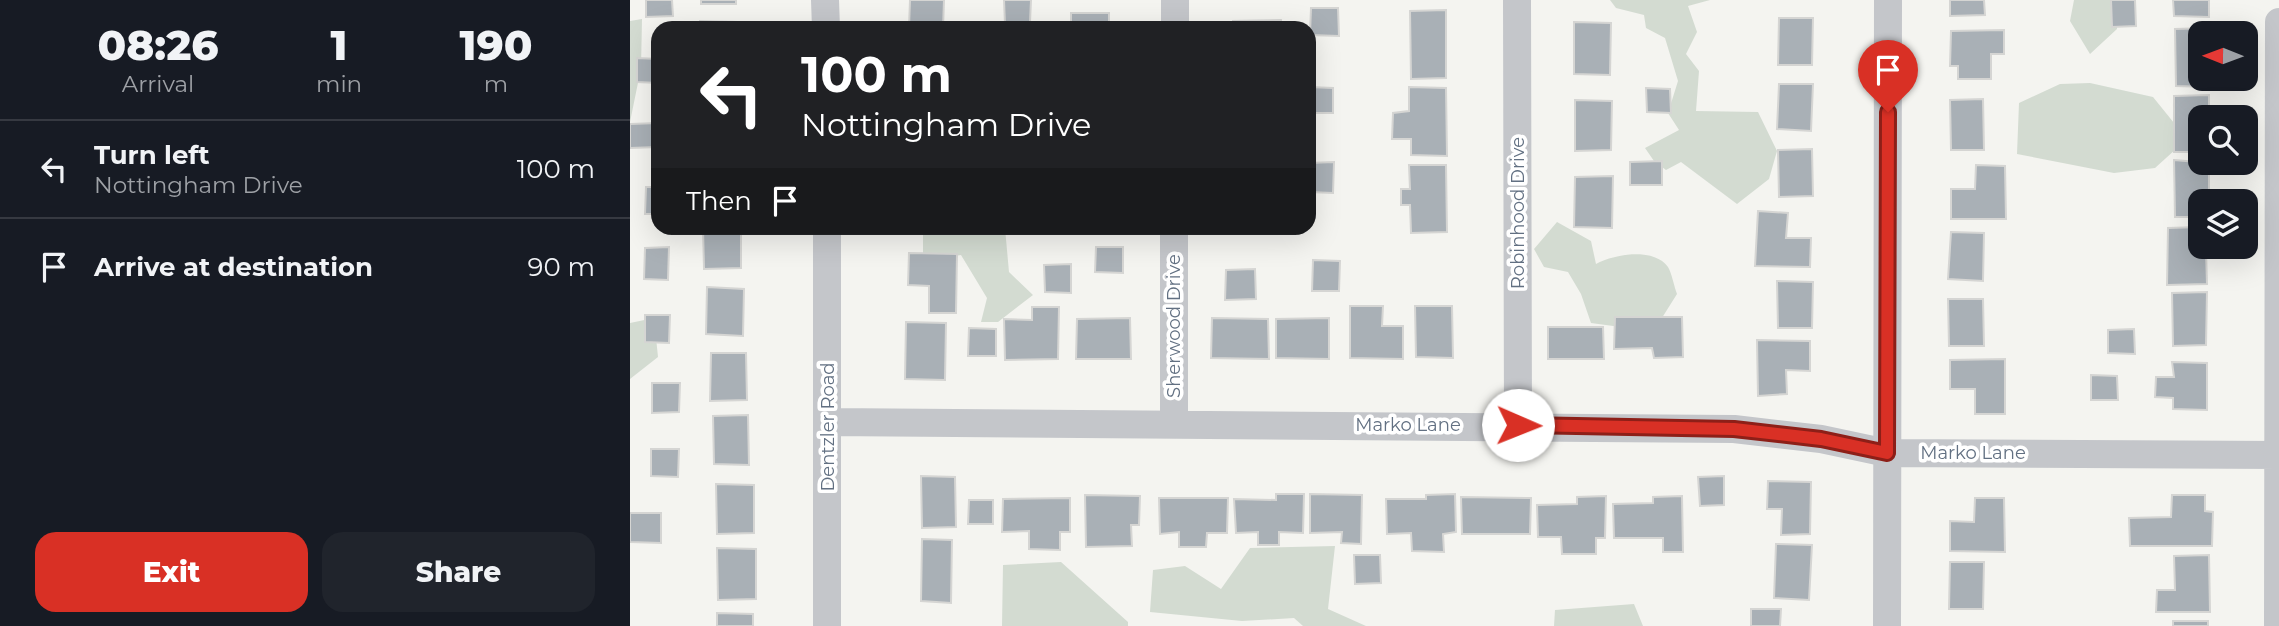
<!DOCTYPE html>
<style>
body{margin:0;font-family:Montserrat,sans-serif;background:#20242c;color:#f1f3f6;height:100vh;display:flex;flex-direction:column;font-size:26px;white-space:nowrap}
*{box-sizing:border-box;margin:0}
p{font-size:23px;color:#9ea1a6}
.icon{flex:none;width:38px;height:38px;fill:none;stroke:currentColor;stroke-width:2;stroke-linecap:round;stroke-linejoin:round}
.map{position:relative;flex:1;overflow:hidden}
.drawer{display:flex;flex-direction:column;background:#171b24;width:630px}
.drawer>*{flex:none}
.hud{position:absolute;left:21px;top:21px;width:665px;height:214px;border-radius:21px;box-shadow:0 7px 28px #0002;background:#202124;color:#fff;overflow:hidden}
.needle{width:46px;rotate:271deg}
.fabs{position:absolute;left:1558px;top:21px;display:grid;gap:14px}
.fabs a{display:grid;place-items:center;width:70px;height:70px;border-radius:14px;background:#171b24;box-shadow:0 7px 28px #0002;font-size:35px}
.pin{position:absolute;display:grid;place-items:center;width:60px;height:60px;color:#fff;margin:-72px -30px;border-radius:50% 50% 50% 0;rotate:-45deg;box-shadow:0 0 7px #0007}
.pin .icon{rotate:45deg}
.me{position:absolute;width:77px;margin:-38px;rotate:91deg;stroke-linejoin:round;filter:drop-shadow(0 0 5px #0008)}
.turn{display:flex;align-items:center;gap:24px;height:147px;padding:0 35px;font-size:32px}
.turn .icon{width:91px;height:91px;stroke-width:2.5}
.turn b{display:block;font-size:49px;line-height:60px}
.then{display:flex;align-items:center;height:66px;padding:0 35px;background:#0003;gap:14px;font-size:26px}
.eta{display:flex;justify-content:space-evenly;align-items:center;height:119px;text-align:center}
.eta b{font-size:42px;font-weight:800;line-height:49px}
.button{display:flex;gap:14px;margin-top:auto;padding:14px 35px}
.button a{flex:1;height:80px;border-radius:21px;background:#d93025;color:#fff;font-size:28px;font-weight:800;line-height:80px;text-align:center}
.button a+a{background:#20242c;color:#f1f3f6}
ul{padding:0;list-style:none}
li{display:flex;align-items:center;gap:21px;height:98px;padding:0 35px;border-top:2px solid #363941}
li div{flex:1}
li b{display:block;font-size:26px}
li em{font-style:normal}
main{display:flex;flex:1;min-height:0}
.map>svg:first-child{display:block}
.green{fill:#d3dbd1}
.building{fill:#a9b0b6;stroke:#d5d5d3;stroke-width:2}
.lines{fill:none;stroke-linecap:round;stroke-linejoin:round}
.minor{stroke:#c4c6ca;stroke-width:28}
.route-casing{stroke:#8d1f18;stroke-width:18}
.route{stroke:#d93025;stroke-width:12}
.labels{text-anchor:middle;stroke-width:7;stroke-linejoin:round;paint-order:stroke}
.street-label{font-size:18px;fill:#627082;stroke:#fff}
</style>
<main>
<section class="drawer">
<div class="eta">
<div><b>08:26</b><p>Arrival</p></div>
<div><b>1</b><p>min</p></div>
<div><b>190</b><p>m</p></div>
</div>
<ul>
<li><svg class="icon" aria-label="left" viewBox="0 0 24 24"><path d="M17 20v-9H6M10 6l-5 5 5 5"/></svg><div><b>Turn left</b><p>Nottingham Drive</p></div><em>100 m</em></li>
<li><svg class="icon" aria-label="arrive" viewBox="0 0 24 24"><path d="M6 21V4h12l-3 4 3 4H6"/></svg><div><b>Arrive at destination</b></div><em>90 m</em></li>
</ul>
<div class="button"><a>Exit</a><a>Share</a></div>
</section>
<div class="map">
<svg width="1649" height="626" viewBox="0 0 1649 626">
<rect width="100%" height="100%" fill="#f4f4f0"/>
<!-- green -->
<path class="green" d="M980 0H1080L1058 6 1067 32 1056 54 1069 71 1066 111 1128 112 1147 151 1139 179 1107 204 1051 162 1036 170 1024 161 1015 148 1049 130 1038 113 1048 81 1035 38 1016 28 1014 15 986 8Z
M1444 0H1486L1487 29 1460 54 1440 21Z
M12 19 11 68 0 122V21Z
M1460 83 1523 97 1557 139 1525 168 1484 173 1387 154 1389 103 1430 84Z
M927 222 961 241 966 264C984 254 1024 247 1038 267 1042 274 1044 286 1047 294L1030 321 998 328 961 323 951 294 938 272 914 267 904 249Z
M307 228H375L379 272 403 295 368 322H351L357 298 331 255 310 258 293 256V232Z
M24 318 28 357 0 379V323Z
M705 546 698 609 736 626H673L664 618 612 621 520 612 523 570 555 566 591 589 620 548Z
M431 562 498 622V626H372L373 565Z
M1004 604 1013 626H924L925 610Z"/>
<!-- building -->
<path class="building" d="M16 0H42L43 16 16 17Z
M71 0H106V4H71Z
M280 0H314L313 28H279Z
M374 0H401L400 22 375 24Z
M1320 0H1354L1355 15 1320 16Z
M1481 0H1505L1506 26 1482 27Z
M1543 0H1579V17L1544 16Z
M681 8H708L709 36 680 35Z
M816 10V78L781 79 780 11Z
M441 13H479V28H441Z
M1149 18H1183L1182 65H1148Z
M651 20 652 28H603V21Z
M70 21 107 22V28H70Z
M944 22 981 23 980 75 944 74Z
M1580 28V33H1570V79H1579V87L1546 86 1545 29Z
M1374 30V54H1361V79H1328V66H1320L1321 31Z
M7 58 28 59V83L7 82Z
M1149 84H1183L1181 131 1147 129Z
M679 87 703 88V113H679Z
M779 87 816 88 817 156 781 155V139H762L763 113 779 111Z
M1016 88 1040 89 1041 113 1017 112Z
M1579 95V117H1570V152H1544V96Z
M1353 99 1354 150H1321L1320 100Z
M945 100 982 101 981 150 945 151Z
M28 123V147L0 148V124Z
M1182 149 1183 196 1149 197 1148 150Z
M1544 160 1579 163V201H1570V217H1545Z
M1032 161V185H1000V162Z
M704 162 703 193 679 192V163Z
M779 165H816L817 232 781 233 780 205H771V189H780Z
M1346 165 1375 166 1376 219H1321V189H1345Z
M983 176 982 228 944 227 945 177Z
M16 187H28V214H15Z
M1128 211 1158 213 1156 238H1181L1180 267 1125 266Z
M1570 227V250H1576L1577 284 1537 285 1538 228Z
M73 228H111V268L74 269Z
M278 228H312L311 231 277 232Z
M420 228H479V232L419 230Z
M1321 232 1354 233 1353 281 1318 279Z
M39 247 38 280 14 279 15 248Z
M466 247H493V273L465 272Z
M279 253 327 254 326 313H299V286L278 285Z
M683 260 710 261 709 291H682Z
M441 264V293L415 292 414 265Z
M625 269 626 299 595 300 596 270Z
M1147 281 1183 282 1182 328H1148Z
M77 287 114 289 113 336 76 334Z
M1577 292 1576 345 1543 346 1542 293Z
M1318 299H1353L1354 346H1319Z
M720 306H753L752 326H773V359L720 358Z
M785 306H822L823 358 786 357Z
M402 307H429L428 359 375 360 374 319 402 320Z
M15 315H40L39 343 15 342Z
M985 317H1052L1053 357 1024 358 1022 348 984 349Z
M500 318 501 359H446L447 319Z
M582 318 638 319 639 359 581 358Z
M699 318V359L646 358V319Z
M276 322 316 323 315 380 275 379Z
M918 327H973L974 359H918Z
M339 328 366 329V356H338Z
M1504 329 1505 354 1478 353V330Z
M1127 340 1180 341V371L1156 370 1157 394 1128 396Z
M81 353H116L117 400 80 401Z
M1375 359V414H1345V389H1320V360Z
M1542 362 1577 363V410L1543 409V398L1525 397 1526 377H1544Z
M1461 375 1487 376 1488 400H1461Z
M22 383H50L49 412 22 413Z
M118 415 119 465 84 464 83 416Z
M21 449H49L48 477 21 476Z
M291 476 325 477 326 527 292 528Z
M1094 476V505L1070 506 1068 477Z
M1138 481 1181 482 1180 534 1151 535 1152 509H1137Z
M86 484 124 485V533L87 534Z
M646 494H674L673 533 649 532V545H628V532L606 533 604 499 646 500Z
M680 494 732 495 731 544 711 543 712 532 680 533Z
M825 494 826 532 813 534 814 552 782 551 781 533 757 534 756 499H796V495Z
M455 495 510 496 509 525H501L502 546 456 547Z
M1542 495H1575V511L1583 512 1582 546H1500L1499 518 1541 517Z
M976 496 975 538H966V554H932L931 537H908L907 505 947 504V497Z
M1052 496 1053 552H1033V538H984L983 504 1023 503V497Z
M831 497 901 498 900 534H832Z
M440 498V532H430V550L399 549V531L372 532 373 499Z
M529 498H598L597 533H577L576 547H549V532L530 534Z
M1345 498H1374L1375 552 1320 551V521L1344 522Z
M339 500H363V524H338Z
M0 513H31V543L0 542Z
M292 539 322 540 321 603 291 601Z
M1146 544 1182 545 1179 600 1144 598Z
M87 548 126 549V599L88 600Z
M724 555H750L751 583 725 584Z
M1579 555 1580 612H1526L1527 590H1545L1544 556Z
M1320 562H1354L1353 609H1319Z
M1121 609H1151L1150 626H1121Z
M87 613 123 614V626H87Z
M1543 621H1578V626H1543Z"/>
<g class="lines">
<!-- minor -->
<path class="minor" d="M195 0 196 28
M887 0 888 425
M545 28V0
M199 422 1104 429 1191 439 1257 453 1649 455
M544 424V228
M197 626V228
M1257 626 1258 0
M1648 626 1649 22"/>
</g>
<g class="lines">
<defs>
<path id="route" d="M888 425 1104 429 1191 439 1257 453 1258 112"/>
</defs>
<!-- route casing -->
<use href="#route" class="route-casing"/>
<!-- route -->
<use href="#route" class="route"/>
</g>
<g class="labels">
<!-- street labels -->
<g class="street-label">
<text transform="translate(888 213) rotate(-90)" y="6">Robinhood Drive</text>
<text transform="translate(544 326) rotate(-90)" y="6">Sherwood Drive</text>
<text x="778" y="431">Marko Lane</text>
<text transform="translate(198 427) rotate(-90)" y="6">Dentzler Road</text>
<text x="1343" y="459">Marko Lane</text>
</g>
</g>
</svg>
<div class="fabs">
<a><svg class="needle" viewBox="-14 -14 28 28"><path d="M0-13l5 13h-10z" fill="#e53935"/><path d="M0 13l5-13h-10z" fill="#9ea1a6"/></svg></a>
<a><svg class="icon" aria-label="search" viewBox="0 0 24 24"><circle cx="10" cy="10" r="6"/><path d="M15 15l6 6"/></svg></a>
<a><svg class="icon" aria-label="layers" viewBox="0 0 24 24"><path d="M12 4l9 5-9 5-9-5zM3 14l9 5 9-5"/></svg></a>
</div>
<div class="pin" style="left:1258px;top:112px;background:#d93025"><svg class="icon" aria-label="arrive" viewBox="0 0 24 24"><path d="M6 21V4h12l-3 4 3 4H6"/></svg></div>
<svg class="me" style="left:888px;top:425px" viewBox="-20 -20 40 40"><circle r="19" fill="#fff"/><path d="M0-13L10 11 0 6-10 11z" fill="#d93025"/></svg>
<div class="hud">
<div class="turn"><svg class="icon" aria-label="left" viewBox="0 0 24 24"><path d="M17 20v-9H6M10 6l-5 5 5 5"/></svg><div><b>100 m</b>Nottingham Drive</div></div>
<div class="then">Then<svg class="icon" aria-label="arrive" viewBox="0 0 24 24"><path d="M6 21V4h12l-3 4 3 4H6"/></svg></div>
</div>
</div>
</main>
